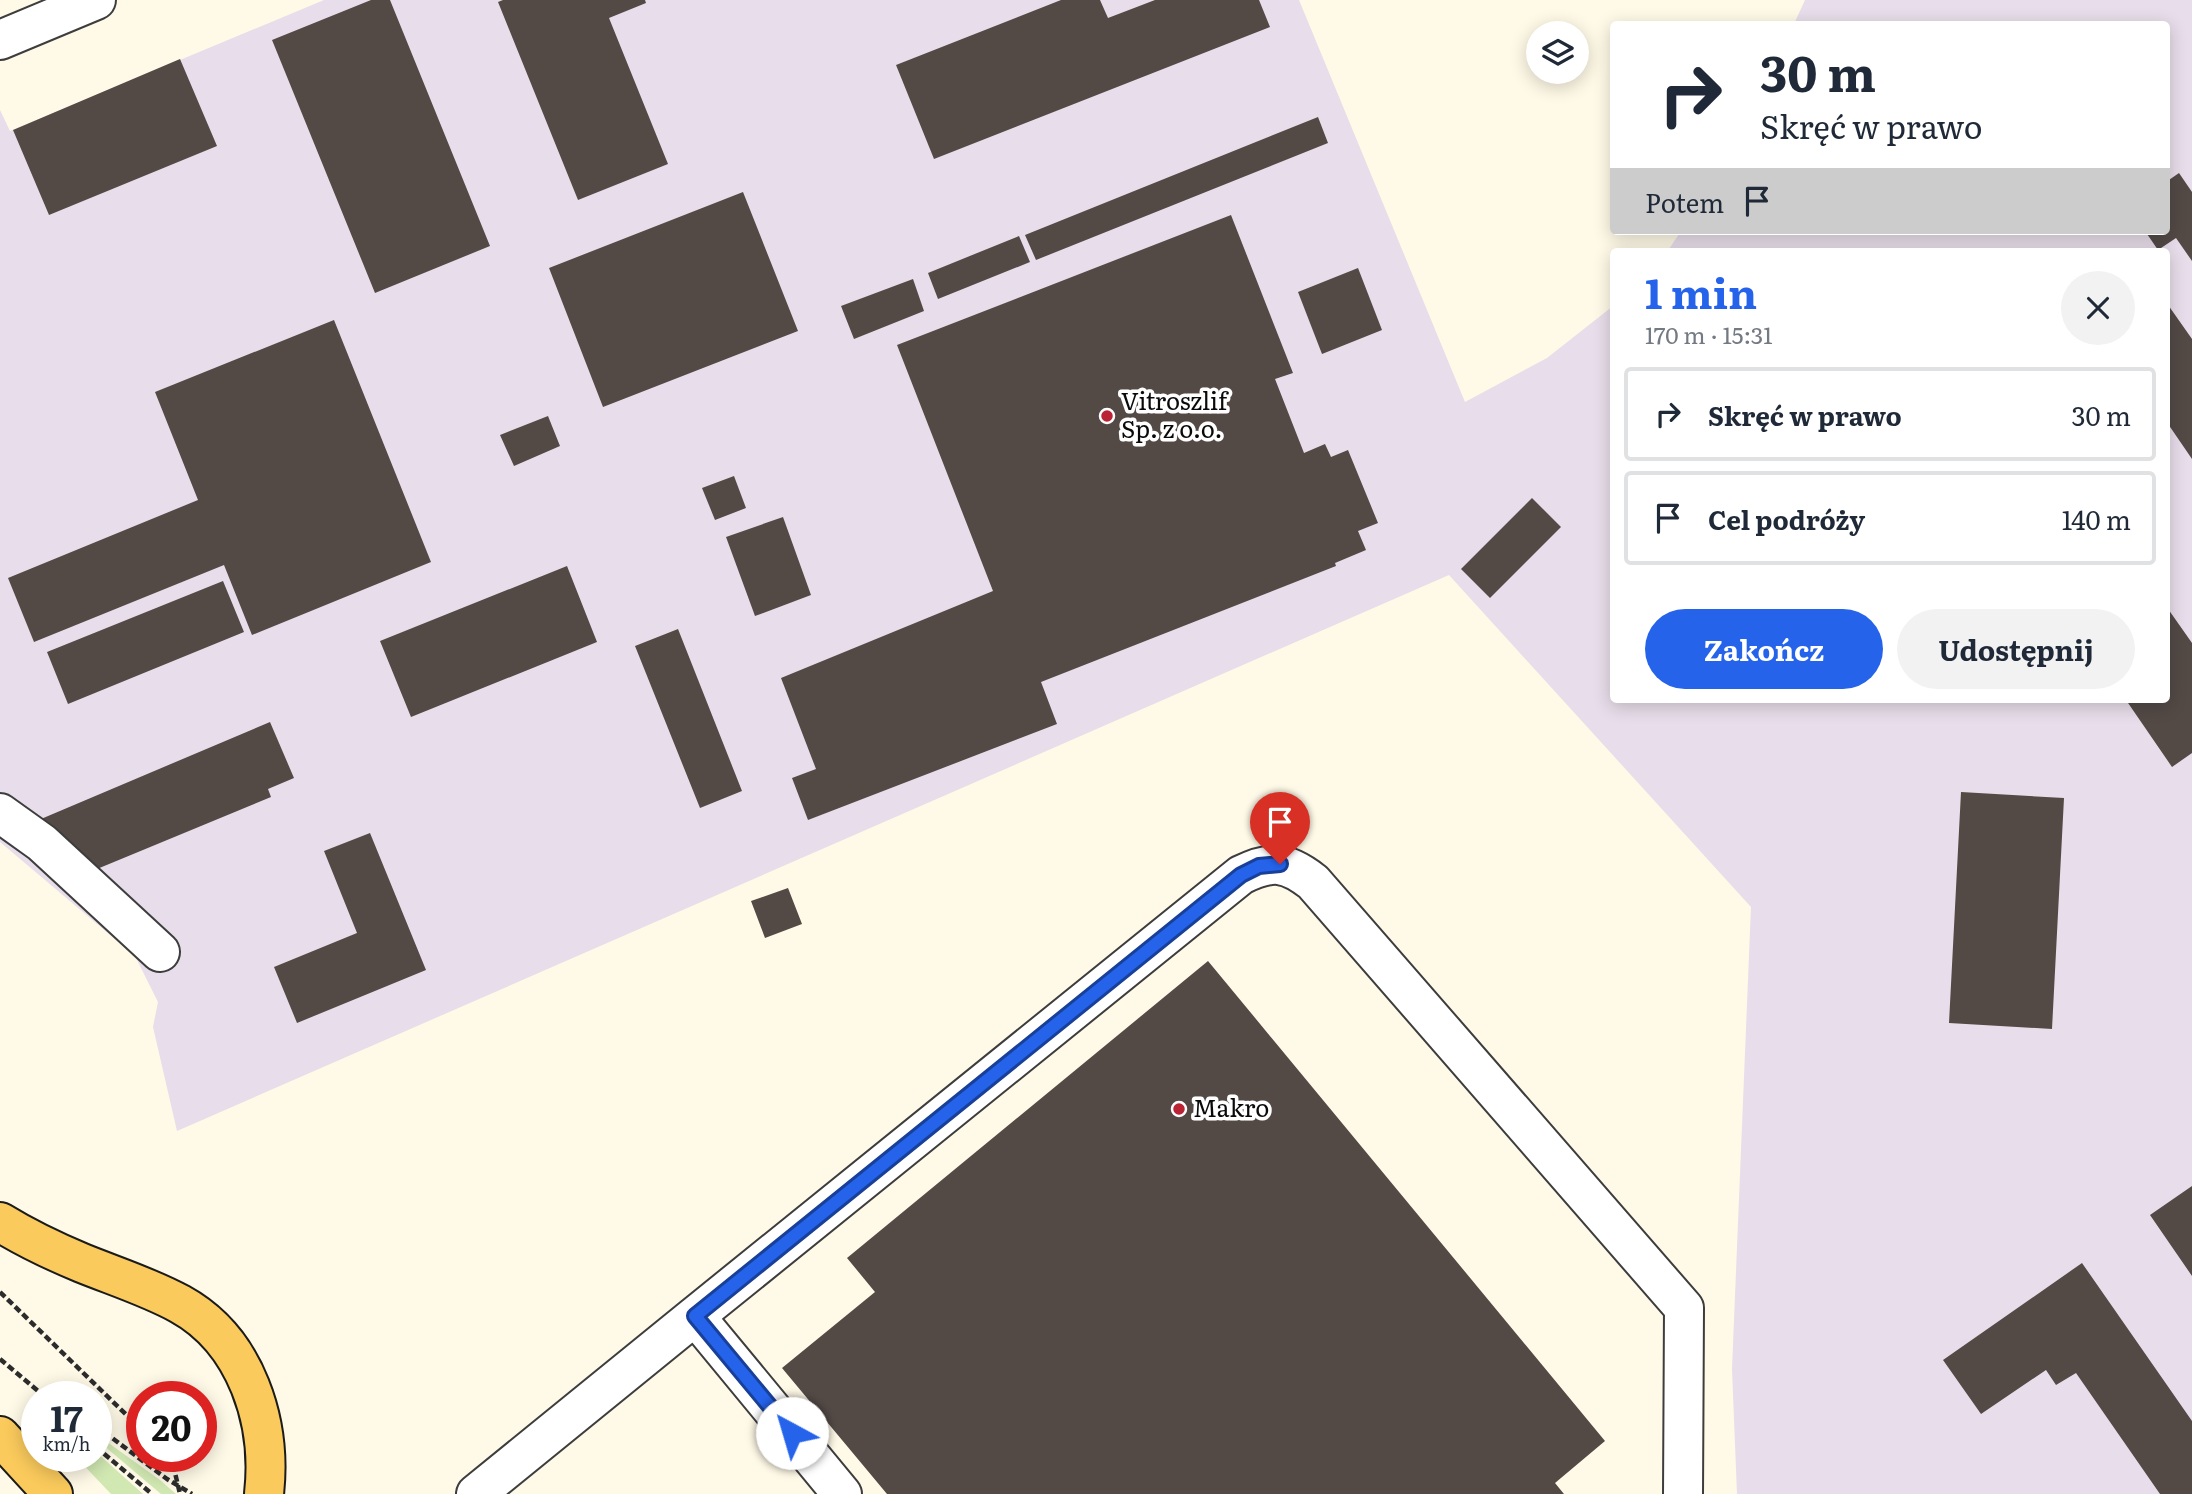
<!DOCTYPE html>
<html lang="pl">
<meta charset="utf-8">
<style>
body{margin:0;font-family:Literata,serif;background:#f2f2f3;color:#1f2937;height:100vh;display:flex;flex-direction:column;font-size:26px;white-space:nowrap}
*{box-sizing:border-box;margin:0}
p{font-size:23px;color:#747a83}
.icon{flex:none;width:38px;height:38px;fill:none;stroke:currentColor;stroke-width:2;stroke-linecap:round;stroke-linejoin:round}
.map{position:relative;flex:1;overflow:hidden}
.side{position:absolute;left:1610px;top:248px;width:560px;height:455px;display:flex;flex-direction:column;background:#fff;border-radius:7px;box-shadow:0 4px 18px #0003}
.side>*{flex:none}
.hud{position:absolute;left:1610px;top:21px;width:560px;height:214px;border-radius:7px;box-shadow:0 4px 18px #0003;background:#fff;color:#1f2937;overflow:hidden}
.controls{position:absolute;left:1526px;top:21px;display:grid;gap:14px}
.controls a{display:grid;place-items:center;width:63px;height:63px;border-radius:50%;background:#fff;box-shadow:0 4px 18px #0003;font-size:35px}
.speed{position:absolute;left:21px;top:1381px;display:flex;gap:14px;font-size:35px;font-weight:700;text-align:center}
.speed>*{display:grid;place-content:center;width:91px;height:91px;border-radius:50%;background:#fff;box-shadow:0 4px 18px #0003;line-height:1}
.speed small{font-size:18px;font-weight:400}
.speed .limit{border:10px solid #d22;background:#fff;color:#111}
.pin{position:absolute;display:grid;place-items:center;width:60px;height:60px;color:#fff;margin:-72px -30px;border-radius:50% 50% 50% 0;rotate:-45deg;box-shadow:0 0 7px #0007}
.pin .icon{rotate:45deg}
.me{position:absolute;width:77px;margin:-38px;rotate:321deg;stroke-linejoin:round;filter:drop-shadow(0 0 5px #0008)}
.turn{display:flex;align-items:center;gap:24px;height:147px;padding:0 35px;font-size:32px}
.turn .icon{width:91px;height:91px;stroke-width:2.5}
.turn b{display:block;font-size:49px;line-height:60px}
.then{display:flex;align-items:center;height:66px;padding:0 35px;background:#0003;gap:14px;font-size:26px}
.round{display:grid;place-items:center;flex:none;width:74px;height:74px;border-radius:37px;background:#f2f2f3}
.head{display:flex;align-items:center;justify-content:space-between;height:119px;padding:0 35px}
h1{font-size:42px;font-weight:700;line-height:52px;color:#2563eb}
.primary-button{display:flex;gap:14px;margin-top:auto;padding:14px 35px}
.primary-button a{flex:1;height:80px;border-radius:42px;background:#2563eb;color:#fff;font-size:28px;font-weight:700;line-height:80px;text-align:center}
.primary-button a+a{background:#f2f2f3;color:#1f2937}
ul{padding:0;list-style:none}
li{display:flex;align-items:center;gap:21px;height:94px;margin:0 14px 10px;padding:0 21px;border:4px solid #e0e1e3;border-radius:7px}
li div{flex:1}
li b{display:block;font-size:26px}
li em{font-style:normal}
.map>svg:first-child{display:block}
.industrial{fill:#e8ddea}
.green{fill:#d1e8b2}
.building{fill:#534a46}
.lines{fill:none;stroke-linecap:round;stroke-linejoin:round}
.minor-casing{stroke:#3d3d3d;stroke-width:42}
.major-casing{stroke:#1b1b1b;stroke-width:42}
.path{stroke:#2c2c2c;stroke-width:4.5;stroke-dasharray:7 3.5;stroke-linecap:butt}
.minor{stroke:#fff;stroke-width:38}
.major{stroke:#faca5c;stroke-width:38}
.route-casing{stroke:#184099;stroke-width:18}
.route{stroke:#2563eb;stroke-width:12}
.poi-dot{fill:#b92333;stroke:#fff;stroke-width:2.5}
.labels{text-anchor:middle;stroke-width:7;stroke-linejoin:round;paint-order:stroke}
.poi-label{font-size:24px;fill:#0a0a0a;stroke:#fff;text-anchor:start}
</style>
<div class="map">
<svg width="2192" height="1494" viewBox="0 0 2192 1494">
<rect width="100%" height="100%" fill="#fff9e7"/>
<!-- industrial -->
<path class="industrial" d="M324 0H1299L1465 402 1547 358 1613 306 1614 700H2166V252H1667L1681 231H2166V24H1794L1805 0H2192V1494H1737L1732 1369 1751 907 1449 575 177 1131 153 1027 158 1002 135 956 0 842V110L10 131Z"/>
<!-- green -->
<path class="green" d="M96 1434 160 1480 176 1494H161L96 1439Z
M96 1452 143 1494H111L75 1456H96Z"/>
<!-- building -->
<path class="building" d="M371 0H390L490 246 375 293 272 40Z
M503 0H645L646 3 609 18 668 164 578 200 498 2Z
M1061 0H1100L1108 18 1155 0H1259L1270 27 934 159 896 65Z
M180 59 217 146 49 215 13 130Z
M1318 117 1328 143 1036 260 1025 235Z
M2179 173 2192 192V261L2176 238 2158 250 2145 231H2166V182Z
M743 192 798 331 603 407 549 268Z
M1231 215 1293 373 1275 379 1304 453 1325 444 1331 457 1348 450 1378 523 1358 531 1366 550 1335 563 1336 566 1041 682 1057 724 808 820 792 778 816 769 781 678 993 591 897 345Z
M1019 236 1030 262 938 299 928 273Z
M1358 268 1382 330 1322 354 1298 292Z
M913 279 924 311 854 339 841 306Z
M2166 302 2192 339V459L2166 421Z
M334 320 431 562 252 635 224 565 34 642 8 578 198 500 155 392Z
M548 416 560 446 514 466 500 435Z
M734 476 746 508 715 520 702 488Z
M1532 498 1561 527 1490 598 1461 569Z
M783 517 811 595 755 616 726 537Z
M567 566 597 642 411 717 380 641Z
M223 581 244 632 68 704 47 652Z
M2166 606 2192 643V753L2172 767 2126 700H2166Z
M678 629 742 791 700 808 635 646Z
M270 722 294 778 268 789 271 797 97 869 41 819Z
M1961 792 2064 798 2052 1029 1949 1023Z
M370 833 426 970 297 1023 274 967 357 933 324 851Z
M788 888 802 924 765 938 751 901Z
M1208 961 1605 1441 1555 1483 1564 1494H887L782 1368 875 1292 847 1258Z
M2192 1186V1276L2150 1215Z
M2082 1263 2192 1421V1494H2160L2076 1373 2056 1385 2046 1370 1981 1414 1943 1360Z"/>
<g class="lines">
<defs>
<path id="minor" d="M0 40 96 0
M0 813 42 843 160 952
M695 1316 1241 875C1272 860 1286 861 1313 882L1684 1308 1683 1494
M476 1494 695 1316 842 1494"/>
<path id="major" d="M0 1222C26 1238 53 1251 82 1263 114 1276 149 1287 180 1304 247 1341 272 1423 264 1494
M0 1436 53 1494"/>
</defs>
<!-- minor casing -->
<use href="#minor" class="minor-casing"/>
<!-- major casing -->
<use href="#major" class="major-casing"/>
<!-- path -->
<path class="path" d="M0 1292 142 1430
M0 1359 44 1396
M96 1426 167 1479 192 1494
M96 1447 152 1494
M168 1456 172 1460 180 1494"/>
<!-- minor -->
<use href="#minor" class="minor"/>
<!-- major -->
<use href="#major" class="major"/>
</g>
<g class="lines">
<defs>
<path id="route" d="M792 1433 695 1316 1241 875 1259 866 1280 864"/>
</defs>
<!-- route casing -->
<use href="#route" class="route-casing"/>
<!-- route -->
<use href="#route" class="route"/>
</g>
<!-- markers -->
<g class="poi-dot">
<circle cx="1107" cy="416" r="7"/>
<circle cx="1179" cy="1109" r="7"/>
</g>
<g class="labels">
<!-- poi labels -->
<g class="poi-label">
<text x="1121" y="410">Vitroszlif<tspan x="1121" dy="28">Sp. z o.o.</tspan></text>
<text x="1193" y="1117">Makro</text>
</g>
</g>
</svg>
<div class="controls">
<a><svg class="icon" aria-label="layers" viewBox="0 0 24 24"><path d="M12 4l9 5-9 5-9-5zM3 14l9 5 9-5"/></svg></a>
</div>
<div class="speed"><div>17<small>km/h</small></div><div class="limit">20</div></div>
<div class="pin" style="left:1280px;top:864px;background:#d93025"><svg class="icon" aria-label="arrive" viewBox="0 0 24 24"><path d="M6 21V4h12l-3 4 3 4H6"/></svg></div>
<svg class="me" style="left:792px;top:1433px" viewBox="-20 -20 40 40"><circle r="19" fill="#fff"/><path d="M0-13L10 11 0 6-10 11z" fill="#2563eb"/></svg>
<div class="hud">
<div class="turn"><svg class="icon" aria-label="right" viewBox="0 0 24 24"><path d="M7 20v-9h11M14 6l5 5-5 5"/></svg><div><b>30 m</b>Skręć w prawo</div></div>
<div class="then">Potem<svg class="icon" aria-label="arrive" viewBox="0 0 24 24"><path d="M6 21V4h12l-3 4 3 4H6"/></svg></div>
</div>
<section class="side">
<div class="head"><div><h1>1 min</h1><p>170 m · 15:31</p></div><a class="round"><svg class="icon" aria-label="close" viewBox="0 0 24 24"><path d="M6 6l12 12M18 6L6 18"/></svg></a></div>
<ul>
<li><svg class="icon" aria-label="right" viewBox="0 0 24 24"><path d="M7 20v-9h11M14 6l5 5-5 5"/></svg><div><b>Skręć w prawo</b></div><em>30 m</em></li>
<li><svg class="icon" aria-label="arrive" viewBox="0 0 24 24"><path d="M6 21V4h12l-3 4 3 4H6"/></svg><div><b>Cel podróży</b></div><em>140 m</em></li>
</ul>
<div class="primary-button"><a>Zakończ</a><a>Udostępnij</a></div>
</section>
</div>
